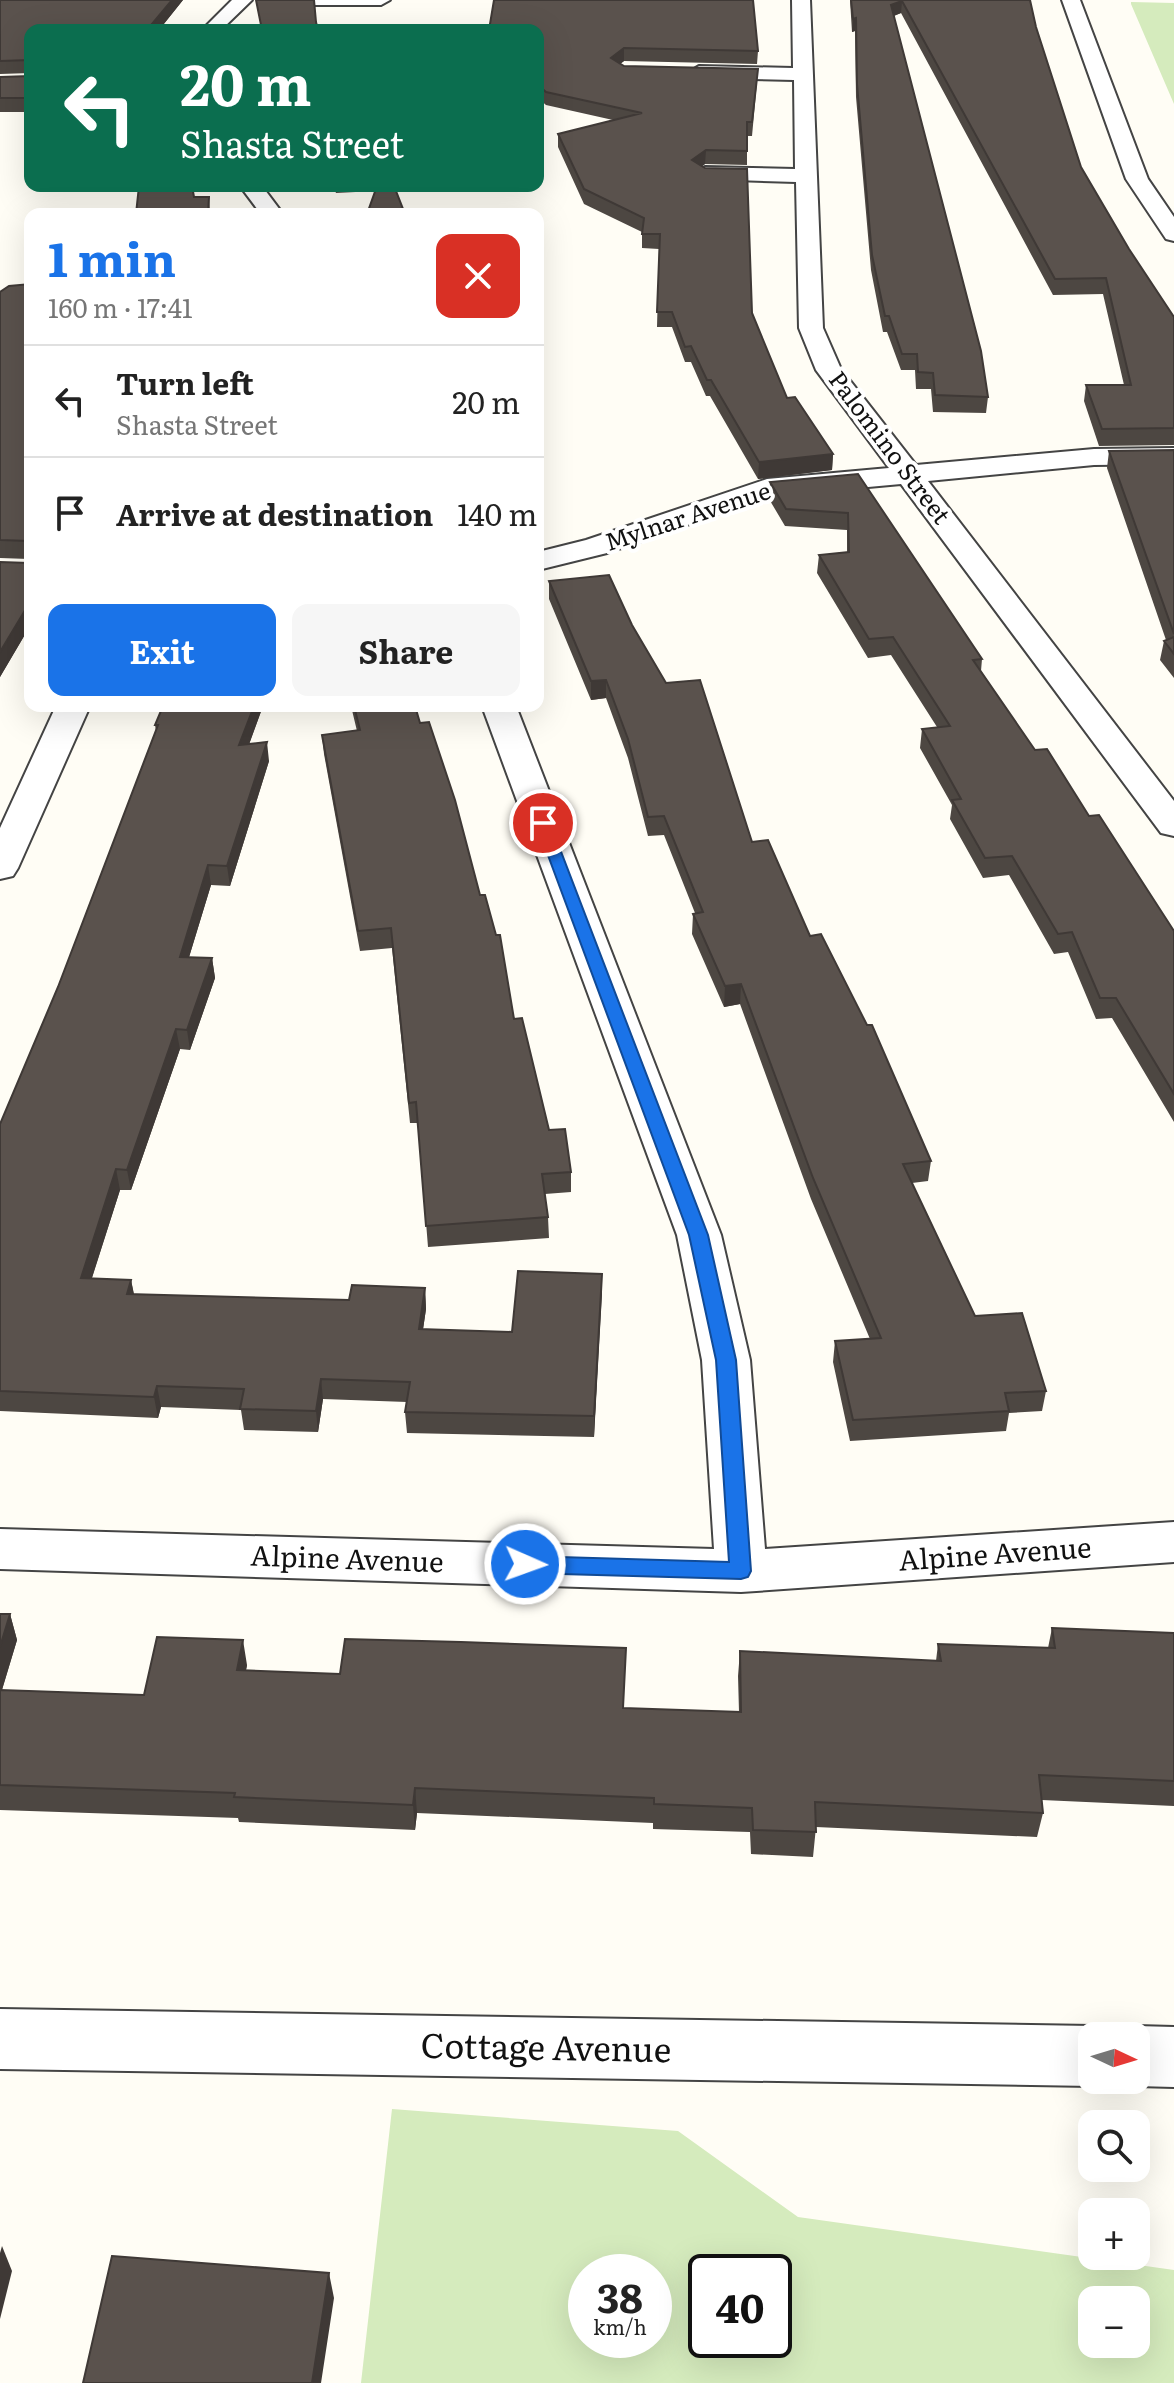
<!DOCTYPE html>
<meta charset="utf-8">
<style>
body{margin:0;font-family:Literata,serif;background:#f6f6f6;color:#222;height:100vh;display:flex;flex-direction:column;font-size:30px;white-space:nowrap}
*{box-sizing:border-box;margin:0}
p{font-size:26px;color:#767676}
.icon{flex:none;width:44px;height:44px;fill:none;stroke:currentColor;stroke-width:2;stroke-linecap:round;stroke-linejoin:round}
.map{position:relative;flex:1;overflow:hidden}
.panel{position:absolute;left:24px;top:208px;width:520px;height:504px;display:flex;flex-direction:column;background:#fff;border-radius:16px;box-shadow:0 8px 32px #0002}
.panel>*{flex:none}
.banner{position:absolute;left:24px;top:24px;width:520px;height:168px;border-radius:16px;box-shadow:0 8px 32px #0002;background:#0b6e4f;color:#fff;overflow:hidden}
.needle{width:52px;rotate:94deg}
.tools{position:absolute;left:1078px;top:2022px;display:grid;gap:16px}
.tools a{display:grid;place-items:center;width:72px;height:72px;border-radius:16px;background:#fff;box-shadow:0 8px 32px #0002;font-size:40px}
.speed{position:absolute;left:568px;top:2254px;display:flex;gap:16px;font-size:40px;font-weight:700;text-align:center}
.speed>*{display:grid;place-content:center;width:104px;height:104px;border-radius:50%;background:#fff;box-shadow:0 8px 32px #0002;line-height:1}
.speed small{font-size:20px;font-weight:400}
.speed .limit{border:4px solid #111;border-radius:12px;background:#fff;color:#111}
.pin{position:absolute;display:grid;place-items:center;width:68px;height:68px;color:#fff;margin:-34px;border:4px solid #fff;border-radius:50%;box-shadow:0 2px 8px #0007}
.me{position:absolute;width:88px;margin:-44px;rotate:92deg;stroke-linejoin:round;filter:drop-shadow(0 0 6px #0008)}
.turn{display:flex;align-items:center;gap:28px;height:168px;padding:0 24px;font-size:36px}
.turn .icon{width:104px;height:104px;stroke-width:2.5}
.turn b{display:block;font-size:56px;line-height:68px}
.round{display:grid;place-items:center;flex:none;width:84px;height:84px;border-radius:16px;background:#f6f6f6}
.head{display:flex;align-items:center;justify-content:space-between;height:136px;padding:0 24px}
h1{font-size:48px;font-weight:700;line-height:60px;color:#1a73e8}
.action{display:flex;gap:16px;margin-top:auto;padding:16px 24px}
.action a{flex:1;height:92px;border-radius:16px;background:#1a73e8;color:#fff;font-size:32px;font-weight:700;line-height:92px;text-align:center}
.action a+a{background:#f6f6f6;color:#222}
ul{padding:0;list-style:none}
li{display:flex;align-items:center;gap:24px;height:112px;padding:0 24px;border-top:2px solid #e0e0e0}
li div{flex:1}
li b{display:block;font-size:30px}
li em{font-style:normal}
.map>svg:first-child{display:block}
.green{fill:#d5ebbd;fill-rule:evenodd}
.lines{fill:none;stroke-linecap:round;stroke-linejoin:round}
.minor-casing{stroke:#444;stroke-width:4}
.minor{fill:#fff;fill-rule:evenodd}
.wall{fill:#4d4742}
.shaded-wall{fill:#3f3936}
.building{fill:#5a524d;stroke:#3f3936;stroke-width:2}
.route{fill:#1a73e8;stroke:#114b97;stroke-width:2}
.labels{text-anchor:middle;stroke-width:8;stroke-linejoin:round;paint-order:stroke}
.far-street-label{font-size:24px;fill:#111;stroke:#fff}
.street-label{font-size:28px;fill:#111;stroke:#fff}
.near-street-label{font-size:34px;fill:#111;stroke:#fff}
</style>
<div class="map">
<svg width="1174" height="2383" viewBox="0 0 1174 2383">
<rect width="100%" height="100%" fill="#fffdf5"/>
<!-- green -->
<path class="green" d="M1131 2 1174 3V104L1131 4Z
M392 2109 678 2131 798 2217 1174 2270V2383H361ZM586 2272H654V2340H586ZM706 2272H774V2340H706ZM1092 2300H1136V2344H1092Z"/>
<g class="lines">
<defs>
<path id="minor" d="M232 0H252L221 30H202Z
M272 0H390L381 5H281Z
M792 0H810L823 328 841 369 916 465 1094 449 1174 448V464L1094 465 928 481 1174 801V836L1161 833 901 484 770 496 607 553 538 570V552L586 540 767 479 889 468 816 370 799 328 796 182 705 179 694 173 705 167 795 169 794 80 699 78 689 72 699 66 793 68Z
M1062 0H1080L1148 179 1174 217V241L1166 239 1126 179Z
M240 186H262L283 214H261Z
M56 706H90L18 868 13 876 0 879V828Z
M482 706H516L721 1235 750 1360 765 1549 1174 1522V1562L741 1592 0 1569V1529L714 1549 702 1360 677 1235Z
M0 2009 1092 2026 1114 2035 1136 2026 1174 2027V2087L1136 2086 1120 2080H1136V2036H1092V2080H1108L1092 2086 0 2069Z"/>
</defs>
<!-- minor casing -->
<use href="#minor" class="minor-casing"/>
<!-- minor -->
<use href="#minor" class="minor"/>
</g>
<!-- wall -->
<path class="wall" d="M0 0H183L159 30H30V73L0 74Z
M850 0H1030L1036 27 1081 167 1129 249 1174 317V445L1099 446 1084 401 1086 385H1124L1103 294 1053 295 901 13 894 16 988 397 986 413 933 412 931 389H916L915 370H901L887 332H883L871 270 856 97 855 31 852 32Z
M538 30 758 51 757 64 624 61 620 64 624 66 757 82 752 136H747V165L705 164 702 166 752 313 787 398 833 454 832 470 758 479 710 396H706L691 362H685L672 327H657L659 249 642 248V232L584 204 558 147V134L613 120 546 105 538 98Z
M30 76V112H0V77Z
M127 186H192L194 197H209L210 214H136L139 191 128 192Z
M333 186H394L375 191 336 193Z
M30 284V626L0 677V562L29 563V559L0 558V292L9 286Z
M1174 450V678L1160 660 1164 641 1166 640 1107 468 1109 451Z
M858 474 982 659 981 671 1035 750 1089 816 1174 931V1122L1112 1018 1096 1019 1068 952 1054 954 1009 875 983 878 950 819 952 805 920 748 922 729 937 727 891 655 868 658 817 573 819 555 847 552V530L785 526 769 499 770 482Z
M549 581 632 625 752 842 810 936 931 1161 928 1181 912 1183 975 1316 1046 1391 1042 1411 1009 1413 1006 1431 850 1441 833 1362 835 1341 870 1339 811 1199 740 1004 724 1007 692 934 693 914 695 913 664 835 648 836 628 758 606 698 591 700 549 599Z
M263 706 249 744 269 761 230 886 211 885 189 957 212 958 215 978 190 1050 180 1049 131 1190H120L92 1278 131 1280 134 1294 349 1300 425 1288 426 1309 423 1329 512 1332 602 1274 594 1437 407 1433 405 1412 407 1402 323 1399 318 1432 244 1430 241 1410 161 1407 158 1418 0 1411V1124L58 987 156 731 155 725Z
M351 706H415L420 723 480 895 514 1019 549 1130 571 1172V1192L545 1194 548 1217 549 1238 428 1247 418 1123H410L392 948 360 951 324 754 322 735 357 731Z
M0 1614H10L17 1640 2 1690 144 1695 247 1665 246 1670 624 1708 739 1712 738 1676 740 1651 936 1661 938 1644 1048 1648 1052 1628 1174 1633V1806L1042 1800 1043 1813 1037 1837 816 1827 813 1857 751 1854 750 1832 653 1829V1823L417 1813 415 1830 239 1822 238 1818 0 1810Z"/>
<!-- shaded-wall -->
<path class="shaded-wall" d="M172 0H183L159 30H147Z
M902 1 901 13 890 17 891 5Z
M856 18 855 31 852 32 853 19Z
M624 48V61L611 71V58Z
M706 150 705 164 691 174 692 160Z
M833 454 832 470 758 479 759 462Z
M30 602V626L0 677V652Z
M606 680V698L591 700V681Z
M254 706H263L242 764 239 745Z
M267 742 269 761 230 886 227 866Z
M208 865 211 885 183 977 180 957Z
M212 958 215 978 190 1050 187 1030Z
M741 984 740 1004 724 1007 725 986Z
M176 1029 180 1049 131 1190 127 1170Z
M116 1169 120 1190 85 1299 81 1278Z
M602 1274V1294L594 1437V1416Z
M131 1280 135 1301 127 1294Z
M425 1288 426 1309 420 1350 419 1329Z
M321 1379 323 1399 318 1432 316 1411Z
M157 1386 161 1407 158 1418 154 1397Z
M10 1614 17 1640 0 1696V1647Z
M243 1640 247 1665 241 1695 237 1670Z
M415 1788 417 1813 415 1830 413 1805Z
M2 2246 12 2271 0 2319V2253Z
M329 2273 334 2298 321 2383H312Z"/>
<!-- building -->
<path class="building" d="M0 0H172L147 30H30V60L0 61Z
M256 0H314L316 22 318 30H262Z
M494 0H753L758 51 624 48 611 58 624 66 758 69 752 122H747V151L706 150 692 160 705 168 747 169 752 313 787 398 795 397 833 454 759 462 711 380H707L691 346 685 347 672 312H657L660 234H642L644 218 584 189 558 134 642 113 546 92 538 85V30H489Z
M851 0H1030L1036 27 1081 167 1129 249 1174 317V428L1102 429 1086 385H1131L1106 278 1055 279 902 1 891 5 981 351 988 397 935 395 933 373 918 372 917 354H902L889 316H885L872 255 857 84 856 18 853 19Z
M30 76V98H0V77Z
M139 186H192L194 197H209L208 214H136Z
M377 186H394L405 214H367Z
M30 284V602L0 652V562L29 563V541L0 540V292L9 286Z
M1174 450V634L1109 451Z
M858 474 982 659 973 660 1035 750 1047 749 1089 816 1099 815 1174 931V1094L1116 998H1100L1072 932 1058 934 1012 856 985 858 952 800 961 799 922 729 950 726 893 637 869 639 819 555 849 552 848 513 786 509 770 482Z
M609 575 632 625 666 683 700 680 752 842 768 840 810 936 821 934 867 1025H872L931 1161 903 1164 975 1316 1022 1313 1046 1391 1005 1393 1009 1411 853 1420 835 1341 881 1338 813 1178 741 984 725 986 693 914 703 912 664 816 648 817 628 739 606 680 591 681 549 581Z
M1174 637V654L1164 641Z
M163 706H254L239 745 267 742 227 866 208 865 180 957 212 958 187 1030 176 1029 127 1170 116 1169 81 1278 131 1280 127 1294 349 1300 352 1285 425 1288 419 1329 512 1332 518 1271 602 1274 594 1416 405 1412 410 1382 321 1379 316 1411 240 1409 244 1389 157 1386 154 1397 0 1391V1124L58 987 158 725H155Z
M354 706H415L420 723 429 722 455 800 480 895H485L496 935H500L514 1019 522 1018 549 1130 565 1129 571 1172 542 1174 548 1217 426 1226 416 1102 409 1103 391 928 358 931 322 735 360 730Z
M0 1614H10L0 1647Z
M1052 1628 1174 1633V1781L1039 1775 1043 1813 815 1802 816 1832 753 1830 752 1808 654 1804V1798L415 1788 413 1805 234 1797 235 1793 0 1785V1690L144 1695 157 1637 243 1640 237 1670 340 1674 345 1639 461 1642 626 1648 623 1708 741 1712 740 1651 941 1661 938 1644 1055 1648Z
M112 2256 329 2273 312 2383H83Z"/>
<!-- route -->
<path class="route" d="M543 819 550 823 708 1235 736 1360 751 1571 748 1577 741 1579 525 1573 517 1570 514 1564 517 1558 525 1556 729 1562 716 1360 689 1235 536 823Z"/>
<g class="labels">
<!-- far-street labels -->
<g class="far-street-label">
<text transform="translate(889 448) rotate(53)" y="8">Palomino Street</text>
<text transform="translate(688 517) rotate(-18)" y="8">Mylnar Avenue</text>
</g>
<!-- street labels -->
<g class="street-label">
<text transform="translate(995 1554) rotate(-4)" y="10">Alpine Avenue</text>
<text transform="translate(347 1559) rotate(2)" y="10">Alpine Avenue</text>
</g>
<!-- near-street labels -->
<g class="near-street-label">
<text transform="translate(546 2048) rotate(1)" y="12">Cottage Avenue</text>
</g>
</g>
</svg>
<div class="tools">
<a><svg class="needle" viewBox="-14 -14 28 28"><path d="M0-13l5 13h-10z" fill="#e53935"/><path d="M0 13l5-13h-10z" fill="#767676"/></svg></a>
<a><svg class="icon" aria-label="search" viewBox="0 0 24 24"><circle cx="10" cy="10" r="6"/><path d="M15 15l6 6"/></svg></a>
<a>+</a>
<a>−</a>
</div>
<div class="speed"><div>38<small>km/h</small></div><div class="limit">40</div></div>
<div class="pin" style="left:543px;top:823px;background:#d93025"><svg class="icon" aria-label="arrive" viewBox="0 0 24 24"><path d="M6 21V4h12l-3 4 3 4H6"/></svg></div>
<svg class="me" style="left:525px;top:1564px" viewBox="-20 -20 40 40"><circle r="17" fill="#1a73e8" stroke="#fff" stroke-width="3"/><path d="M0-11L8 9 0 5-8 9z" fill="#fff"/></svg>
<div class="banner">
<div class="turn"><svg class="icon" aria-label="left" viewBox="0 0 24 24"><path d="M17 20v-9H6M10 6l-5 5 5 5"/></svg><div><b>20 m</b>Shasta Street</div></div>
</div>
<section class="panel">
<div class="head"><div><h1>1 min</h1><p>160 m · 17:41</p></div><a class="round" style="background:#d93025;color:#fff"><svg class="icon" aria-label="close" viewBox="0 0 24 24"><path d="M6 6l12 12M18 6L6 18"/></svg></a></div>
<ul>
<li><svg class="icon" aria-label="left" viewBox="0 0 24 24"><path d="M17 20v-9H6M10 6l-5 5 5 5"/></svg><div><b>Turn left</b><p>Shasta Street</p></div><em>20 m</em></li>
<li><svg class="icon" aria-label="arrive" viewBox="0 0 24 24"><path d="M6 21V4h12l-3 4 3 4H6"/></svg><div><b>Arrive at destination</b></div><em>140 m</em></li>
</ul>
<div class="action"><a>Exit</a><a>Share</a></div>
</section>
</div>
